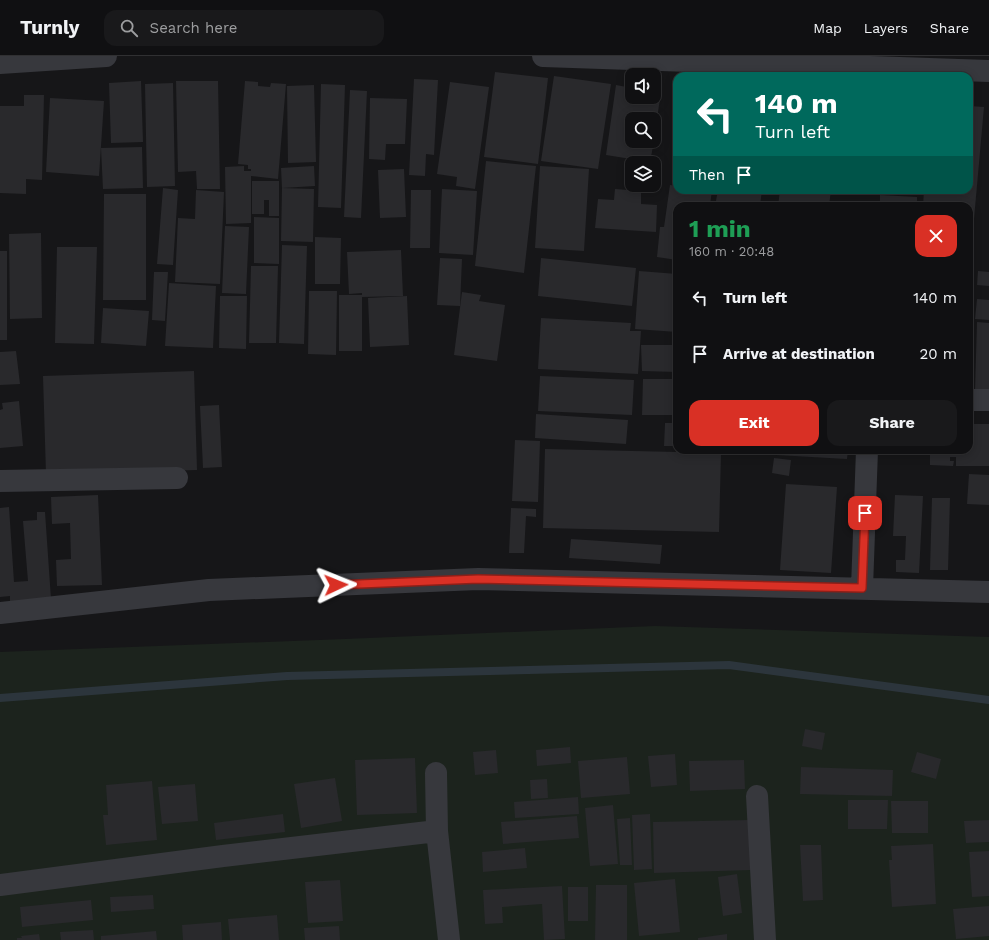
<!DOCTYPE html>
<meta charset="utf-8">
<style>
body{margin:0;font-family:"Work Sans",sans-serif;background:#19191b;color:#f1f3f6;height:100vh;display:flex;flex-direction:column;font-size:15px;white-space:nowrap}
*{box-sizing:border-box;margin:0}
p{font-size:13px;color:#9c9d9f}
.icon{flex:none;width:22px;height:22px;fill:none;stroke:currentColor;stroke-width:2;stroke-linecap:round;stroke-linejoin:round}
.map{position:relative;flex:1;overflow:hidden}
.drawer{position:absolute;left:673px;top:146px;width:300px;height:252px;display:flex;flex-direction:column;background:#101012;border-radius:12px;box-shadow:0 2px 10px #0003,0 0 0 1px #303032}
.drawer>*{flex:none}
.top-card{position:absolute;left:673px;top:16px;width:300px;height:122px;border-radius:12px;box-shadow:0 2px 10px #0003,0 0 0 1px #303032;background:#00695c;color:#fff;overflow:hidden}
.buttons{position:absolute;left:625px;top:12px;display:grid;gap:8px}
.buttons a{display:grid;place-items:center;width:36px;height:36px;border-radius:8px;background:#101012;box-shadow:0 2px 10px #0003,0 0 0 1px #303032;font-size:20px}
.pin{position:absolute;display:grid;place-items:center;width:34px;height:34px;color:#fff;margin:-17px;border-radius:8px;box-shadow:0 2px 6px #0006}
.me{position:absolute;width:44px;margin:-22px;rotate:88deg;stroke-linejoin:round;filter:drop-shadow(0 0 3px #0008)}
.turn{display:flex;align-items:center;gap:14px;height:84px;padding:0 16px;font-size:18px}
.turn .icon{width:52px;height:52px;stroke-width:2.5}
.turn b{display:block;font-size:28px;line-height:34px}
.then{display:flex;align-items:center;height:38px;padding:0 16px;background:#0003;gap:8px;font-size:15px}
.round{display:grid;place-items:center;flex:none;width:42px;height:42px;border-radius:12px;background:#19191b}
.overview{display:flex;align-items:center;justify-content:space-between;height:68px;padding:0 16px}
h1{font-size:24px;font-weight:700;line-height:30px;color:#1e9e55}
.primary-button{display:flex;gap:8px;margin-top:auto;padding:8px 16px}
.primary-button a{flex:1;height:46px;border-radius:12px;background:#d93025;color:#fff;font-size:16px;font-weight:700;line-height:46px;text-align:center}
.primary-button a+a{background:#19191b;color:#f1f3f6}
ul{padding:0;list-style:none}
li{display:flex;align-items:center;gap:12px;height:56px;padding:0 16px}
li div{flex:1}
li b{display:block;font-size:15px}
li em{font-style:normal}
header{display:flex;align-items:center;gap:24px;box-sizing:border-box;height:56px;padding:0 20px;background:#101012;border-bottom:1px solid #303032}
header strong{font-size:19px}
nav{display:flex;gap:22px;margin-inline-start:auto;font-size:14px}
.search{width:280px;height:36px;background:#19191b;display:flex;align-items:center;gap:10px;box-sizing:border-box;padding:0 14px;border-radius:12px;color:#9c9d9f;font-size:15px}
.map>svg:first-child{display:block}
.green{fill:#1c231d}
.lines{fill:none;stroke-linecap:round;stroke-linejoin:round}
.stream{stroke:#2c353c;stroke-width:8}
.building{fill:#29292c}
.minor{stroke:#37383d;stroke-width:22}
.route-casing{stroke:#8d1f18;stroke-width:10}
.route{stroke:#d93025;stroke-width:7}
</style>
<header>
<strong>Turnly</strong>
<div class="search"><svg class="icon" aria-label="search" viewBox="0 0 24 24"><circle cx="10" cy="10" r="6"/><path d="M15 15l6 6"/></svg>Search here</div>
<nav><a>Map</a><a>Layers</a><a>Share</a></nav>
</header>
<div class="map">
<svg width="989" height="884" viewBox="0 0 989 884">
<rect width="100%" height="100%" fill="#161618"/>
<!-- green -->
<path class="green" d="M655 570 989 581V884H0V596L345 583Z"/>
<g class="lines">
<!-- stream -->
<path class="stream" d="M0 642 287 620 729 609 989 644"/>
</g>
<!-- building -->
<path class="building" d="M495 16 548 22 538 108 484 101Z
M554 20 611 28 598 113 541 105Z
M414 23 438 24 434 99 426 98 425 120 409 119Z
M141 25 143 86 111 87 109 27Z
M176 25H218L220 133H197L196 115 178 116Z
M245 25 258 26V30L270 31 271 27 286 28 278 123 251 120V113H248V109L238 108Z
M450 26 489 31 475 133 456 130 457 121 437 118Z
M173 27 175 130 147 131 145 28Z
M321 28 345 29 341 152 318 151Z
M314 29 316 106 288 107 287 30Z
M616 29 632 32V41H654V35L661 36 655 76 654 63H632V85H654L650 106 606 99Z
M350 34 367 35 361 162 344 161Z
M24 39H44L42 124 26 123V138L0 137V50H24Z
M50 42 104 45 99 120 46 116Z
M370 42 407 43 405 88H386L385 104 369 103Z
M969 50 984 51 974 163H969V150H923L924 134H969Z
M142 91 143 132 103 133 101 92Z
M486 105 536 110 524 217 475 210Z
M244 110V115H251V167L226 168 225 111Z
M314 110 315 130 282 132 281 112Z
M540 110 589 113 584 195 535 192Z
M404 113 406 161 380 162 378 114Z
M252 125H279V160H269V144H264V158H252Z
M670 129 677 130V134H712L710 150H677V204L657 201 660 171H664Z
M163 132 178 134 173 209 157 208Z
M282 132 314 133 313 186 281 185Z
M442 133 477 135 473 199 439 197Z
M615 133 641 135V148L657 149 656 176 595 172 598 143 614 144Z
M196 134 224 136 220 228 175 226 178 162 195 163Z
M411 134H431L430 192H410Z
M718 134H762L760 150H715Z
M780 134H831L829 150H778Z
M104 138H146V244H103Z
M880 139 917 141V150H880Z
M254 161 279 162V208L254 207Z
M225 170 249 171 246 238 222 237Z
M41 177 42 262 10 263 9 178Z
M972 178 971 207H969V179Z
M315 181 341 182 340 228H315Z
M282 189 307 190 304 288 279 287Z
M57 191H97L94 288 55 287Z
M401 194 403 240 362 241V237L349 238 347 196Z
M0 195H7V284H0Z
M440 202 462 203 460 250 437 249Z
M541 202 636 212 632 250 538 240Z
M251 210H278L276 287H249Z
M639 215 677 218V276L635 273Z
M978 215 989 216V230L977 229Z
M154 216H168L165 265 152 264Z
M169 227 216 230 213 292 165 290Z
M309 235H337L336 299 308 298Z
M462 236 481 239 479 245 505 249 497 305 454 299Z
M339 239H362V295H339Z
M220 240H247L246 293 219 292Z
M407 240 409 289 370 291 368 242Z
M977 243 989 244V264L975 263Z
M103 252 149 255 146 290 101 287Z
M541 262 631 267 630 275H641L638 318 538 313Z
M977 266 989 267V334H975Z
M641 289H677V316L642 315Z
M16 295 20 328 0 329V296Z
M194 315 197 414 46 418 43 320Z
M540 320 634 324 632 359 538 355Z
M643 323H677V359H642Z
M19 345 23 390 0 392V354L3 353 2 347Z
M219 349 222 411 203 412 200 350Z
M536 358 628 364 626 388 535 382Z
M665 367H677V390H664Z
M969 368H989V410H956V401H950V405H954L953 410 930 409V394H969Z
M515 384 540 385 538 446 512 445Z
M545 393 721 397 719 476 543 472Z
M776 394H848L847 403 776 399Z
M774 402 791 404 789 420 772 417Z
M969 418 989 419V449L967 448Z
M786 428 837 431 831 517 780 514Z
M98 439 102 529 57 530 56 504 71 503 70 467 52 468 51 441Z
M895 439 923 440 919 517 896 516V504H905L906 480H893Z
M932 442H950L948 514H930Z
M9 451 14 526 28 525 23 465 37 464V456H45L51 543 10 546V540L0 541V452Z
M511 452 536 453V461L526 460 524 497H509Z
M571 483 662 489 660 508 569 502Z
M805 673 825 677 822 694 802 690Z
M570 691 571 707 537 710 536 694Z
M496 694 498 717 475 719 473 696Z
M917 696 941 703 936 723 911 716Z
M675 698 677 729 651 731 648 700Z
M627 701 630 738 581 742 578 705Z
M415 702 417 757 357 759 355 704Z
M744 704 745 733 690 735 689 705Z
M801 711 893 714 892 740 800 738Z
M335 722 342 765 301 772 294 728Z
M547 723 548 742 531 743 530 724Z
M152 725 157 784 106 789 103 759H108L106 729Z
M195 728 198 765 162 768 158 731Z
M578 741 579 758 515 762 514 746Z
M848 744H888L887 773H848Z
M891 745H928V777H892Z
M613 749 618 808 590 810 585 752Z
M283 758 285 776 216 784 214 767Z
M650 758 652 813 634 814 632 759Z
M577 760 579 782 503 788 501 766Z
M630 762 632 809H620L617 763Z
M750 764 751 814 654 817 653 766Z
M989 764V786L966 787 964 765Z
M933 788 936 848 892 851 889 804H892L891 790Z
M800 789H821L823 844 803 845Z
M525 792 527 812 483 816 482 796Z
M989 795V840L972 841 969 796Z
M737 818 742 857 723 860 718 821Z
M675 823 680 876 639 880 634 827Z
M340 824 343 865 308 867 305 826Z
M596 829H627V884H595Z
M562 830 565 883 544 884 542 848 502 851 503 867 485 868 483 834Z
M568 831H588V865H568Z
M153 839 154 853 111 856 110 841Z
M91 844 93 864 22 871 20 851Z
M989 850V880L956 883 953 853Z
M277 859 279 884H230L228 863Z
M221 866 222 884H183L182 869Z
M339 870 340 884H305L304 872Z
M93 874 94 884H61L60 876Z
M156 875 157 884H101V880Z
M39 878 40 884H17V882H22L21 880Z
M727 878V884H698V882Z"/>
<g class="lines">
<!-- minor -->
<path class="minor" d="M543 0 989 15
M0 7 106 0
M969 344H989
M0 425 177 422
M862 532 867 394
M0 557 209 534 478 523 989 536
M436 717 437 775 449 884
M757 740 765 884
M0 829 223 800 437 775"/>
</g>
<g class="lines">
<defs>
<path id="route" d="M336 529 478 523 862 532 865 457"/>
</defs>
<!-- route casing -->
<use href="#route" class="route-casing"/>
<!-- route -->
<use href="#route" class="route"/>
</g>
</svg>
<div class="buttons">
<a><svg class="icon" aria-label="sound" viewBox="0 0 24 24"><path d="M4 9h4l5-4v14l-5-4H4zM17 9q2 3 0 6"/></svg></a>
<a><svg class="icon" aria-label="search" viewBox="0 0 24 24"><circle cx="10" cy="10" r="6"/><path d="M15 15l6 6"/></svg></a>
<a><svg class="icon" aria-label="layers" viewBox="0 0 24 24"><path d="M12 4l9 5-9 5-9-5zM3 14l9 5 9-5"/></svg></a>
</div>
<div class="pin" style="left:865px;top:457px;background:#d93025"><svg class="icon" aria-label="arrive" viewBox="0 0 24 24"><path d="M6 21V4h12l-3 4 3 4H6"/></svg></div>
<svg class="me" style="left:336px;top:529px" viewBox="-20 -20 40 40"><path d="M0-17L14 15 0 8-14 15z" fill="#d93025" stroke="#fff" stroke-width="4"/></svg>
<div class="top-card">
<div class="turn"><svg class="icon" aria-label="left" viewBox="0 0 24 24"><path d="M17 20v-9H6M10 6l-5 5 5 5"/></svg><div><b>140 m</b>Turn left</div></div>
<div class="then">Then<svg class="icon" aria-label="arrive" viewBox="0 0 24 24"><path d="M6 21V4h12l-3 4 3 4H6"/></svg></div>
</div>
<section class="drawer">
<div class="overview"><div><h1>1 min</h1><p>160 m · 20:48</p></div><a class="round" style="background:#d93025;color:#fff"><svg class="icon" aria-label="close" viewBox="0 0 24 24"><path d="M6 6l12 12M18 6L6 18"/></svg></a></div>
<ul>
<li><svg class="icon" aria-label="left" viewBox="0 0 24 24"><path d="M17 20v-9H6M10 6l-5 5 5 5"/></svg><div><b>Turn left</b></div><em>140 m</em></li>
<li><svg class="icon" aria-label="arrive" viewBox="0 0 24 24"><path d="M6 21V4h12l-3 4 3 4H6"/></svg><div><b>Arrive at destination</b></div><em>20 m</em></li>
</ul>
<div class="primary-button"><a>Exit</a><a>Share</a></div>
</section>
</div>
